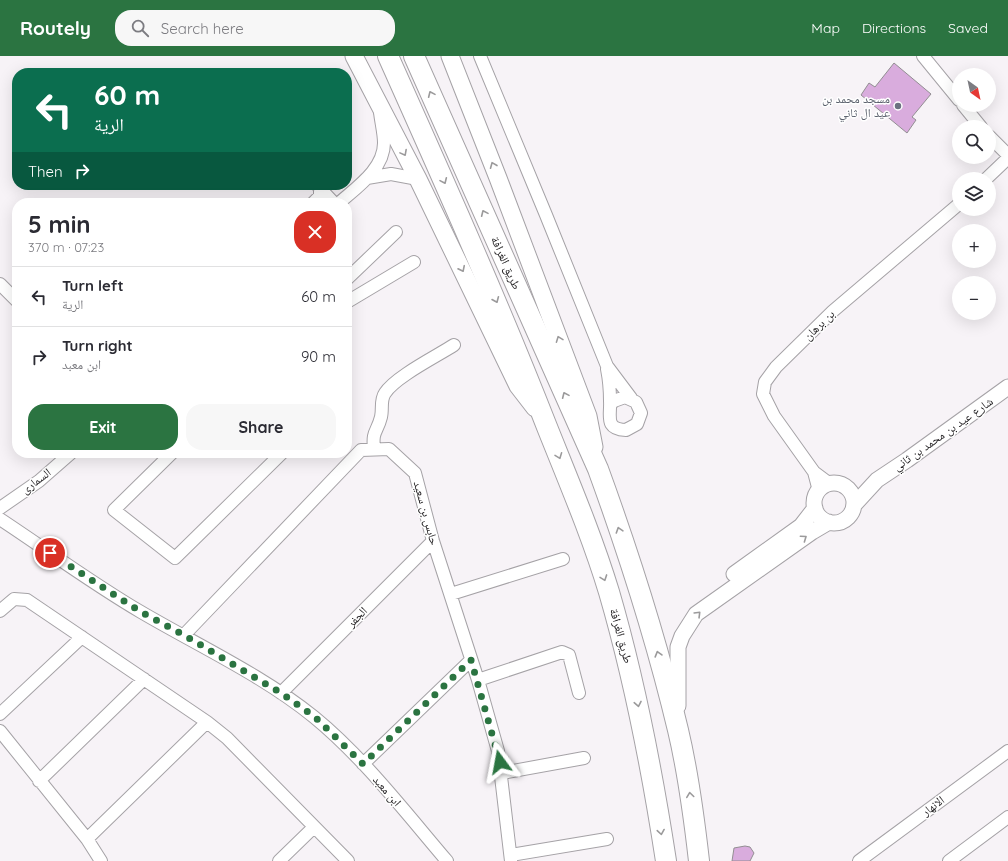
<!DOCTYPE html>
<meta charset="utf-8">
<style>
body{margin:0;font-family:Quicksand,"Noto Naskh Arabic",sans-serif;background:#f7f7f7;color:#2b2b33;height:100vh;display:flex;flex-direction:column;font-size:15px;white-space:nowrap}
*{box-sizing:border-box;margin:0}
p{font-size:13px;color:#7c7c81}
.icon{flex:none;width:22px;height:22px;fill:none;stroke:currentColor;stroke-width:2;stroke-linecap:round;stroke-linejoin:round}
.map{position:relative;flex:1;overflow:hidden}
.details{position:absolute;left:12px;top:142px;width:340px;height:260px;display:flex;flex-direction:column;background:#fff;border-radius:16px;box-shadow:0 4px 16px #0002}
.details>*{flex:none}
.guide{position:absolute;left:12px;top:12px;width:340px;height:122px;border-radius:16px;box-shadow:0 4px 16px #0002;background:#0b6e4f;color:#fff;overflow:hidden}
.needle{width:26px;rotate:147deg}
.fabs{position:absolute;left:952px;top:12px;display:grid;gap:8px}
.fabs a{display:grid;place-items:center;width:44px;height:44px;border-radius:50%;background:#fff;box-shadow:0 4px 16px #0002;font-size:20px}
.pin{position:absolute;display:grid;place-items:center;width:34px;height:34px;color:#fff;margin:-17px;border:2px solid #fff;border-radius:50%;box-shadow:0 1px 4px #0007}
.me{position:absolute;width:44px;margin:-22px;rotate:347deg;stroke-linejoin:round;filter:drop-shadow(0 0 3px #0008)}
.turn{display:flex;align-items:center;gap:14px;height:84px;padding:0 16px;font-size:18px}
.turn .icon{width:52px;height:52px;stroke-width:2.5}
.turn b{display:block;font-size:28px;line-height:34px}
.then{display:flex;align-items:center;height:38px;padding:0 16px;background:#0003;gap:8px;font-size:15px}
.round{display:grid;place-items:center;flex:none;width:42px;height:42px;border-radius:16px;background:#f7f7f7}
.head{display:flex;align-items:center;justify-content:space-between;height:68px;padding:0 16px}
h1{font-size:24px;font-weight:700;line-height:30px}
.button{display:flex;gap:8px;margin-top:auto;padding:8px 16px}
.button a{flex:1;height:46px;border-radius:16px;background:#2b7441;color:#fff;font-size:16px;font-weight:700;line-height:46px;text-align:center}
.button a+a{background:#f7f7f7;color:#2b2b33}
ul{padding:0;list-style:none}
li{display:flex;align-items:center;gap:12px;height:60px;padding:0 16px;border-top:1px solid #e1e1e2}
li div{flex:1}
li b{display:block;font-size:15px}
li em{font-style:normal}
header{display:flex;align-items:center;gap:24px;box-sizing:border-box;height:56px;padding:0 20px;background:#2b7441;color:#fff}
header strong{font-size:19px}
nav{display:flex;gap:22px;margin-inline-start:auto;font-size:14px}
.search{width:280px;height:36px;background:#f7f7f7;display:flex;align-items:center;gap:10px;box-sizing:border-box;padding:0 14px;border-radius:16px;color:#7c7c81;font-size:15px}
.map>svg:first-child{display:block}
.building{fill:#d9acdd;stroke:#928e92}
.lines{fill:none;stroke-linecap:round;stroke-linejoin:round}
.minor-casing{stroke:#a5a2a6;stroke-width:14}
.tertiary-casing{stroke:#a5a2a6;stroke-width:17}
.secondary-casing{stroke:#a5a2a6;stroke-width:19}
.trunk-casing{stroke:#a5a2a6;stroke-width:22}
.minor{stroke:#fff;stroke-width:12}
.tertiary{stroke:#fff;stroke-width:15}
.secondary{stroke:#fff;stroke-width:17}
.trunk{stroke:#fff;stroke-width:20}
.oneway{stroke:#9b9a9b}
.route{stroke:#2b7441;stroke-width:7;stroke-dasharray:0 12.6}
.worship-dot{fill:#6b7280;stroke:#fff;stroke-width:1.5}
.labels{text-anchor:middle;stroke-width:3;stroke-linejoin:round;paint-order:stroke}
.worship-label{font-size:12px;fill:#5b616d;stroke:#fff;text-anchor:end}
.street-label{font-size:12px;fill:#201e20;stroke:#fff}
</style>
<header>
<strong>Routely</strong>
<div class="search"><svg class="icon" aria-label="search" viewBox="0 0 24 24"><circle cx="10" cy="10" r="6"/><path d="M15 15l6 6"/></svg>Search here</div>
<nav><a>Map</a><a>Directions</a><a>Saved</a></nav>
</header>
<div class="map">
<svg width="1008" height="805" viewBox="0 0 1008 805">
<rect width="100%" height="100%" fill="#f7f3f7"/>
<!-- building -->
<path class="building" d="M894 7 931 38 912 61 916 64 907 77 861 39 869 27 875 31Z
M745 790 750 791 754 797 750 805H732L734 792Z"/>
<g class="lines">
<defs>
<path id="minor" d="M480 0 546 159 607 310 631 342
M923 0 959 44
M963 49 981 71
M989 80 1008 99
M367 122 391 118 418 123
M986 123 1008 102
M317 129 334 147
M313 147 320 140V132
M339 147C357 131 384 113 384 87 384 77 381 66 380 56
M347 223 396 176
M0 228 17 245
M347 246 414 206
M607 313C609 323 610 334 610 345 611 360 604 373 626 374L637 368 641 357 636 346 625 341 614 345 610 349
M374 393C372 374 377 377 381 361 383 353 380 344 385 337 395 321 437 300 454 289
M172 397 114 454 175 502 282 397
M814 416 819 435
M830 428 814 416 774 360 763 338 765 326 776 311 833 255 959 148
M0 452 39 425 71 397
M0 463C47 494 93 528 141 556 199 590 262 619 314 661 363 701 406 757 447 805
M451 538 563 503
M0 555 14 543 27 544 207 666 227 682 348 805
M184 579 361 394 389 393 415 417 433 485 478 624 498 695 511 805
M478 624 562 596 569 599 579 637
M281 637 433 485
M0 658 82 581
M0 675 87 783 101 805
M363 708 471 604
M502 717 584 702
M39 725 144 623
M87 783 207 666
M511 799 607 783
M279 805 314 771
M859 805 1008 695
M949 805 1008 761"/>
<path id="tertiary" d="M814 447a20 20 0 1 1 40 0a20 20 0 1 1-40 0Z
M854 449 877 424 907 404 1008 331
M734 518 801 470 815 452
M678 650V591L682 580 696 558 812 476 829 466"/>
<path id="secondary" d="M354 0 418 123 518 330 535 352
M450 0 498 122 588 360 594 391"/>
<path id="trunk" d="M388 0C443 123 498 246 547 371 569 426 592 480 609 536 635 625 652 714 666 805
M414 0 598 413C629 498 657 586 678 674 688 716 694 761 699 805"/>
</defs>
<!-- minor casing -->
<use href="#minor" class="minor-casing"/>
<!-- tertiary casing -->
<use href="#tertiary" class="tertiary-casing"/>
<!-- secondary casing -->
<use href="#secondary" class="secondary-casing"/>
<!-- trunk casing -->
<use href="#trunk" class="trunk-casing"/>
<!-- minor -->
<use href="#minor" class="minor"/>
<!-- tertiary -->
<use href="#tertiary" class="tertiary"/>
<!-- secondary -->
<use href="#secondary" class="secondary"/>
<!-- trunk -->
<use href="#trunk" class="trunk"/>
</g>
<!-- one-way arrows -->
<defs><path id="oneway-chevron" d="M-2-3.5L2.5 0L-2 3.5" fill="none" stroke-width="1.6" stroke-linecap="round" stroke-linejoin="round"/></defs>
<g class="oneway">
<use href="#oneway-chevron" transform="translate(431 38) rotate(-114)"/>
<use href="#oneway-chevron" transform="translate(404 97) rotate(62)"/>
<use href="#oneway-chevron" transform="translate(493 109) rotate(-112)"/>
<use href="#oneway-chevron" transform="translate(444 125) rotate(66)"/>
<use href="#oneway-chevron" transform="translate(484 157) rotate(-114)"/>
<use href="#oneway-chevron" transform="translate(462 213) rotate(64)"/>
<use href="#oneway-chevron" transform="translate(496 244) rotate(67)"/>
<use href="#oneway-chevron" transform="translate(559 283) rotate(-111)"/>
<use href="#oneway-chevron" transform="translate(565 339) rotate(-114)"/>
<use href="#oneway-chevron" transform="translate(559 400) rotate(69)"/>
<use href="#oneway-chevron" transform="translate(619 474) rotate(-108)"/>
<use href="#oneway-chevron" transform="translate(804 482) rotate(-35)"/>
<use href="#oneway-chevron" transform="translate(604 522) rotate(70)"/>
<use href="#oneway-chevron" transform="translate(698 558) rotate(-45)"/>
<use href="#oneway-chevron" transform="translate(658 598) rotate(-106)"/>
<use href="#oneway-chevron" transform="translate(638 648) rotate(79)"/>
<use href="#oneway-chevron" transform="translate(690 739) rotate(-98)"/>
<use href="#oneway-chevron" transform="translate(661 776) rotate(81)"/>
</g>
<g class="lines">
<!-- route -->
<path class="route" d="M50 497 141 556 184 579 281 637 315 661 363 708 471 604 500 706"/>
</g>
<!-- markers -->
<circle class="worship-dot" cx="898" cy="50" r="4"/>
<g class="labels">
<!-- worship labels -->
<g class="worship-label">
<text x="890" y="47">مسجد محمد بن<tspan x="890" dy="14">عيد ال ثاني</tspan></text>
</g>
<!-- street labels -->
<g class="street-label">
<text transform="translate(506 207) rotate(66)" y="4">طريق الغرافة</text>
<text transform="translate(819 269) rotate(-44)" y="4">بن برهان</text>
<text transform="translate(943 378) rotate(-35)" y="4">شارع عيد بن محمد بن ثاني</text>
<text transform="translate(36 425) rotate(-37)" y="4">السمارى</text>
<text transform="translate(426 457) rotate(75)" y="4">حابس بن سعيد</text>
<text transform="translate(357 561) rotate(-45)" y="4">الجفر</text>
<text transform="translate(621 580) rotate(75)" y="4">طريق الغرافة</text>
<text transform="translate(387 735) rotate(49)" y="4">ابن معبد</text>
<text transform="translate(933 750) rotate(-37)" y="4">الانهار</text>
</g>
</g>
</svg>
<div class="fabs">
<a><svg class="needle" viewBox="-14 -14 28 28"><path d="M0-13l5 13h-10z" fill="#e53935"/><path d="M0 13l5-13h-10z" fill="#7c7c81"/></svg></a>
<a><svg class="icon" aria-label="search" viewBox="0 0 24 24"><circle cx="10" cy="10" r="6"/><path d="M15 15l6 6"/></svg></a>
<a><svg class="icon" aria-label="layers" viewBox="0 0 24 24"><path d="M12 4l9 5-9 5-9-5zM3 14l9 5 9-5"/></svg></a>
<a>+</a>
<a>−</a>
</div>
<div class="pin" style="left:50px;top:497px;background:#d93025"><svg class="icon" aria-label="arrive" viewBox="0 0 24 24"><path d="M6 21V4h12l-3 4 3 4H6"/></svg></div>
<svg class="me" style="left:500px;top:706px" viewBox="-20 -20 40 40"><path d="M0-17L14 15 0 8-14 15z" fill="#2b7441" stroke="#fff" stroke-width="4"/></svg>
<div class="guide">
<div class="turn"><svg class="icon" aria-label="left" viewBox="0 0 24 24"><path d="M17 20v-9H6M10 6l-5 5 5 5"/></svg><div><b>60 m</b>الرية</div></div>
<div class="then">Then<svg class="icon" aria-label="right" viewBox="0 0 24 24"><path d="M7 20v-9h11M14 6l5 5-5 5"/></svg></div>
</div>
<section class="details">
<div class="head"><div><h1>5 min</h1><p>370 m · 07:23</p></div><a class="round" style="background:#d93025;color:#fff"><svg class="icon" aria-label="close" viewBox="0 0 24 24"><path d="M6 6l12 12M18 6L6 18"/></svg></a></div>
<ul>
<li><svg class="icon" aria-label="left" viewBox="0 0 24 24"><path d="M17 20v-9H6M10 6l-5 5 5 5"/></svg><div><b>Turn left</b><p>الرية</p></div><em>60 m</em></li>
<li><svg class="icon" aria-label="right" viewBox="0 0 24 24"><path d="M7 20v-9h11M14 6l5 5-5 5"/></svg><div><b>Turn right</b><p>ابن معبد</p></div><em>90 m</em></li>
</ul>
<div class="button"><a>Exit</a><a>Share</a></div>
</section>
</div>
